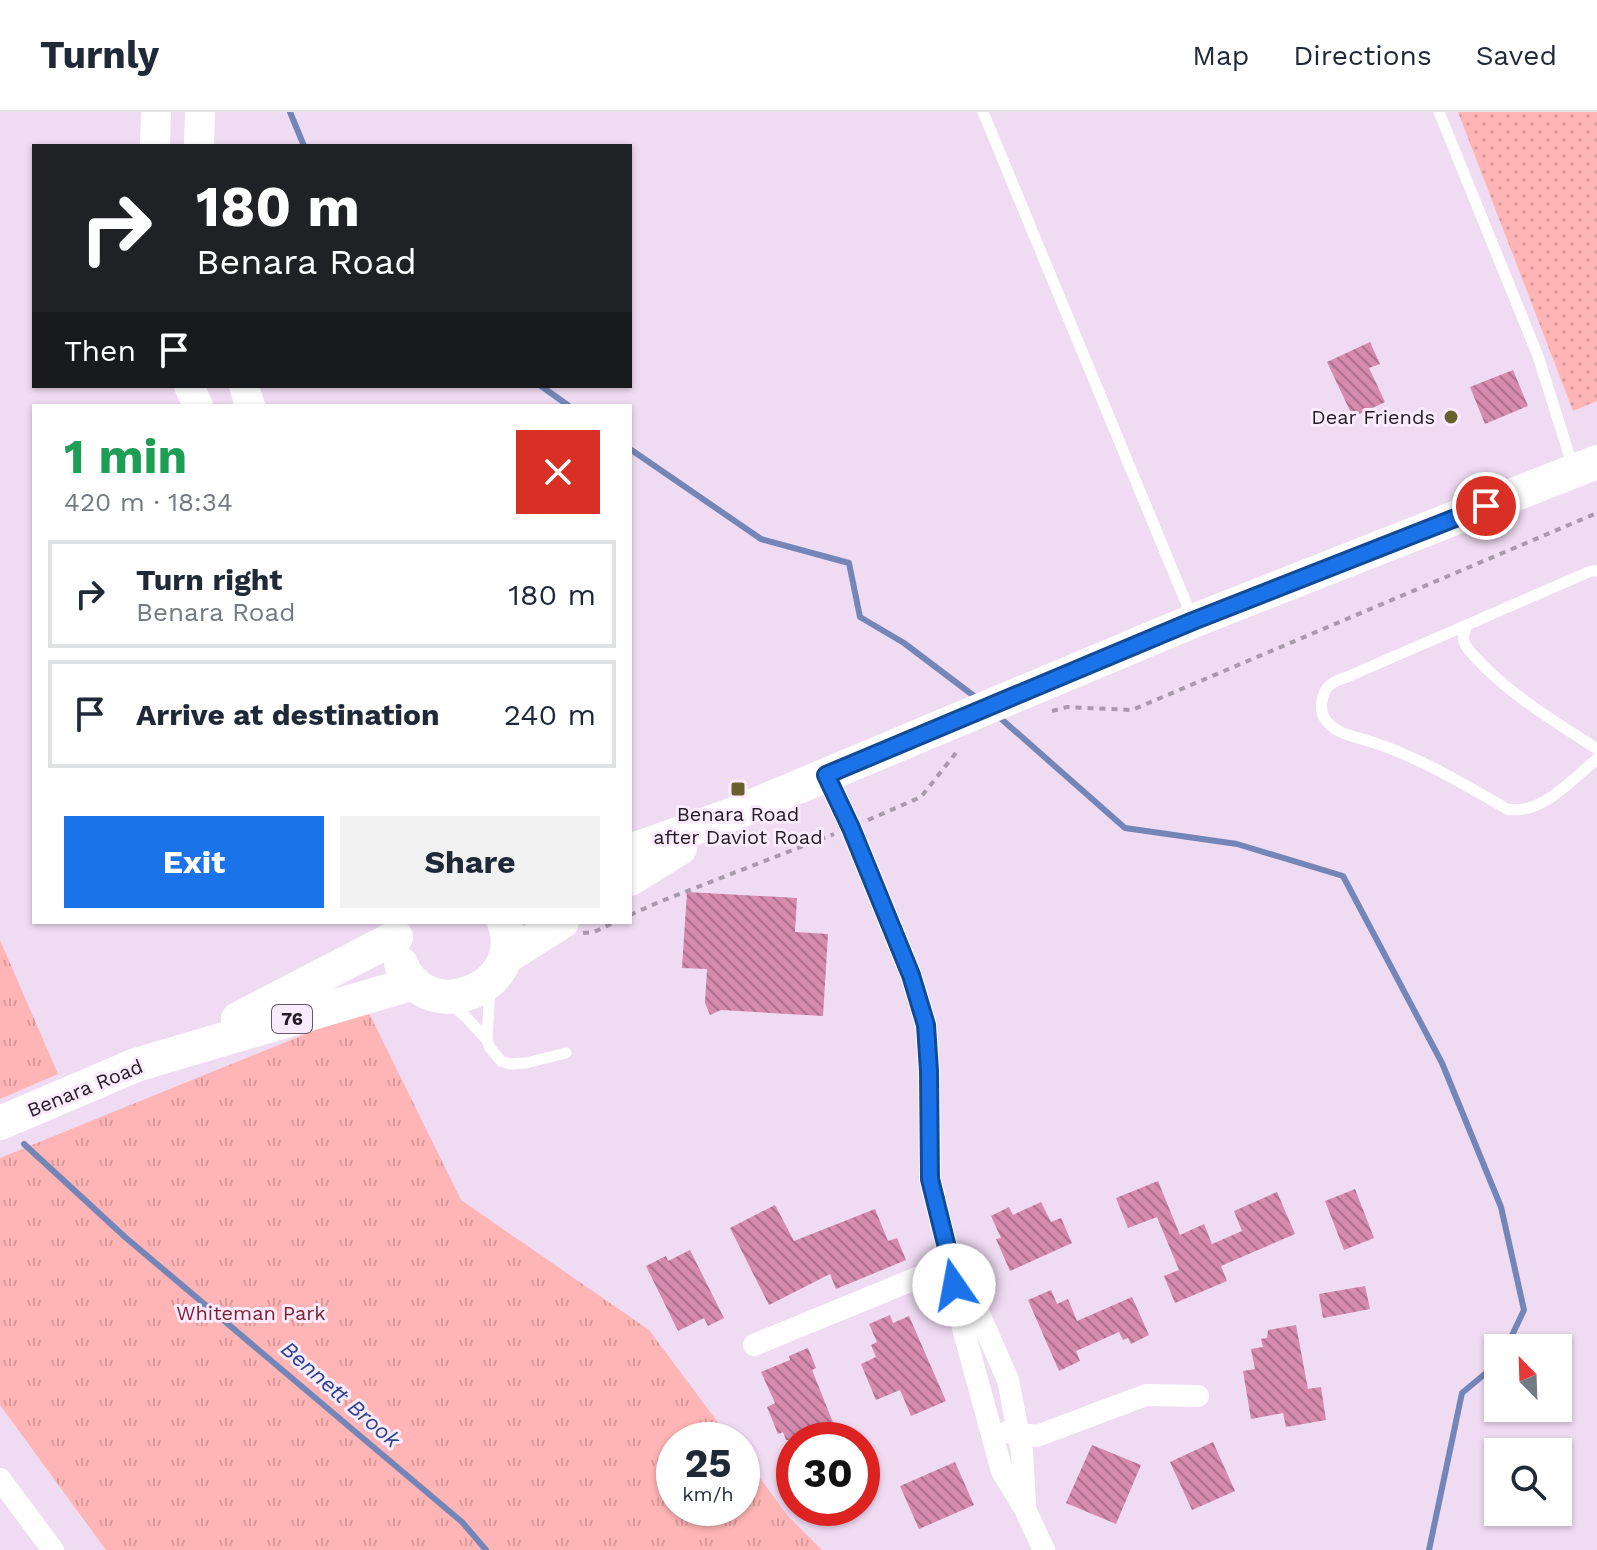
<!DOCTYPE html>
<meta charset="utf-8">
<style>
body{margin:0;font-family:"Work Sans",sans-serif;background:#f2f2f3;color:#1f2937;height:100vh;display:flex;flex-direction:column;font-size:30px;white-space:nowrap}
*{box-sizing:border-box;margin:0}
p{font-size:26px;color:#747a83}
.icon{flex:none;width:44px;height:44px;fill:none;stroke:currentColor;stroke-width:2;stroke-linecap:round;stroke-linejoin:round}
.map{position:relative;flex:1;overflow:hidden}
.drawer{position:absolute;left:32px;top:292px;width:600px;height:520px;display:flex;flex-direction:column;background:#fff;border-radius:0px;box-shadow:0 2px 6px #0004}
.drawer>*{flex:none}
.banner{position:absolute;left:32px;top:32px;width:600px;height:244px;border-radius:0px;box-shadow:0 2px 6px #0004;background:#202124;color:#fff;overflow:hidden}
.needle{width:52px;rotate:337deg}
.controls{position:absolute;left:1484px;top:1222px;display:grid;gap:16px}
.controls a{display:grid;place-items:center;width:88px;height:88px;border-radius:0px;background:#fff;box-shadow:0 2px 6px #0004;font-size:40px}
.speed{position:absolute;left:656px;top:1310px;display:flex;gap:16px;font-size:40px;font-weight:700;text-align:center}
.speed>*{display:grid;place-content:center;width:104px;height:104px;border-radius:50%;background:#fff;box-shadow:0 2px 6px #0004;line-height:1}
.speed small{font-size:20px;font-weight:400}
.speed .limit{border:12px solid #d22;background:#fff;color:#111}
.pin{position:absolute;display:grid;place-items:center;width:68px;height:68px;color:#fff;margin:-34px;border:4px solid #fff;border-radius:50%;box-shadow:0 2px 8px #0007}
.me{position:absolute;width:88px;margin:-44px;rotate:348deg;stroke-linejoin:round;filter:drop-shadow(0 0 6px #0008)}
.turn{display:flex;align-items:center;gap:28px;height:168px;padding:0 32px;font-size:36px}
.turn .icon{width:104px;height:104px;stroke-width:2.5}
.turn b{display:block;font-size:56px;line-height:68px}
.then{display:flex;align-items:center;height:76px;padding:0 32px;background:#0003;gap:16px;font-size:30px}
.round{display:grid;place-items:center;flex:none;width:84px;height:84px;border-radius:0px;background:#f2f2f3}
.head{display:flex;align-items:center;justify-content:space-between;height:136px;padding:0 32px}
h1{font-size:48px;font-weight:700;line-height:60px;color:#1e9e55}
.primary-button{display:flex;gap:16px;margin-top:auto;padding:16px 32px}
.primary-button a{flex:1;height:92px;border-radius:0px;background:#1a73e8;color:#fff;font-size:32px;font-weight:700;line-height:92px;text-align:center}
.primary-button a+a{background:#f2f2f3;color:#1f2937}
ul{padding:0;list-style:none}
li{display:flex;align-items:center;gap:24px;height:108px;margin:0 16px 12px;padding:0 16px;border:4px solid #e0e1e3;border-radius:0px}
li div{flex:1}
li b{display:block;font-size:30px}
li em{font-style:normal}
header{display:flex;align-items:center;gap:48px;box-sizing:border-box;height:112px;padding:0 40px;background:#fff;border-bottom:2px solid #e0e1e3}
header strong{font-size:38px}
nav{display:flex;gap:44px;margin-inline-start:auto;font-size:28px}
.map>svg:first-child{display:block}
.grass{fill:url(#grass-dots)}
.park{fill:url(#park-tufts)}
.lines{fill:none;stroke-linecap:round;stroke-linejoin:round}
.stream{stroke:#7486b7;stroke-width:6}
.building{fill:url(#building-back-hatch)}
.path{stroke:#a899ab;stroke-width:4;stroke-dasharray:6 6;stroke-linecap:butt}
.lane{stroke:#fff;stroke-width:11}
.street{stroke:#fff;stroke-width:22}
.secondary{stroke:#fff;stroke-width:30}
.primary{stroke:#fff;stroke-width:34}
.route-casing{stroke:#114b97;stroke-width:20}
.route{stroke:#1a73e8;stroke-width:14}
.poi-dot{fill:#68612e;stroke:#faeafd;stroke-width:3}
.labels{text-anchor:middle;stroke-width:6;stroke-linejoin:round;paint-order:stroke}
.shield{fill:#faeafd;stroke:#645a65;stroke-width:2}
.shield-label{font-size:18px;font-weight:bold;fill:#231c24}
.poi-label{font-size:20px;fill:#231c24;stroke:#faeafd;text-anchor:end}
.street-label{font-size:20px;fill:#231c24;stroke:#faeafd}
.park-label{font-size:20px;fill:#82212e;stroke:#faeafd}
.water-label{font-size:22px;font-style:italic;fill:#294491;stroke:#faeafd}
</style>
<header>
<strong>Turnly</strong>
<nav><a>Map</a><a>Directions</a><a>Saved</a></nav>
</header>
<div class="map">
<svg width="1597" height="1438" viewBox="0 0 1597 1438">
<defs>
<pattern id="grass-dots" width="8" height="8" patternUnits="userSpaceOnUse" patternTransform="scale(2)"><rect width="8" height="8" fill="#ffb4b5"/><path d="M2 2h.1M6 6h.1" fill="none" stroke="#da9a9c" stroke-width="1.8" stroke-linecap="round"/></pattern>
<pattern id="park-tufts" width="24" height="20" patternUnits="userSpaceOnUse" patternTransform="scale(2)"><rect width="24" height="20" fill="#ffb4b5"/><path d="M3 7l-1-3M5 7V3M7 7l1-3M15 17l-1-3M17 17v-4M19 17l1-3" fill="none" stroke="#da9a9c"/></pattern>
<pattern id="building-back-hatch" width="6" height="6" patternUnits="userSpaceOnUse" patternTransform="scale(2)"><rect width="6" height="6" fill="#d58aae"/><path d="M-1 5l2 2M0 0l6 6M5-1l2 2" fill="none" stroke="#ac708d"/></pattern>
</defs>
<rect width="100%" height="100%" fill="#efdbf2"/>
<!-- grass -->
<path class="grass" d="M1458 0H1597V289L1573 299Z"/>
<!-- park -->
<path class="park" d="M0 828 58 962 0 987Z
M367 897 461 1088 649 1218 731 1328H674V1396H742V1342L788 1404 822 1438H106L0 1293V1046Z"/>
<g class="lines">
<!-- stream -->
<path class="stream" d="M290 0 304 34
M541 274 569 294
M630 337 761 427 849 451 860 505 904 531 978 587
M998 604 1125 716 1237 732 1343 764 1442 951 1501 1095 1524 1198 1506 1236
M24 1032 125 1125 462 1410 486 1438
M1429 1438 1462 1281 1498 1251"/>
</g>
<!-- building -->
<path class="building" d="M1370 230 1380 252 1369 256 1385 290 1353 305 1327 250Z
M1513 258 1528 294 1485 312 1470 275Z
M687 780 797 786 795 820 828 822 823 904 721 898 710 903 705 891 707 857 682 856Z
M1158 1069 1180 1123 1204 1112 1212 1132 1242 1119 1234 1099 1277 1080 1295 1122 1221 1154 1227 1169 1175 1191 1164 1164 1179 1158 1157 1105 1128 1116 1116 1086Z
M1355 1077 1374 1126 1344 1138 1325 1089Z
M1041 1090 1051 1110 1061 1106 1072 1131 1010 1159 996 1127 1001 1126 991 1104 1009 1095 1013 1103Z
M775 1093 794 1129 875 1097 888 1129 897 1126 906 1148 836 1177 830 1162 769 1193 730 1116Z
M690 1138 724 1206 708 1214 704 1206 678 1219 646 1154 666 1144 668 1149Z
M1365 1174 1370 1197 1323 1206 1319 1182Z
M1051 1178 1057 1192 1068 1187 1077 1209 1132 1185 1149 1223 1131 1232 1128 1226 1123 1228 1119 1220 1076 1239 1080 1249 1059 1259 1028 1188Z
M890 1203 893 1211 909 1204 946 1289 911 1304 900 1278 876 1288 861 1252 876 1245 871 1233 877 1230 869 1212Z
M1296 1213 1308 1277 1321 1275 1326 1308 1286 1315 1283 1301 1251 1307 1243 1259 1255 1257 1251 1237 1263 1235 1261 1227 1267 1226 1268 1218Z
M808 1236 816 1256 812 1258 840 1328H786L783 1320 778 1322 767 1295 775 1291 761 1260 790 1248 789 1244Z
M1213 1330 1235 1379 1192 1398 1170 1350Z
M1092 1333 1141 1353 1116 1412 1066 1391Z
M955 1350 974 1393 919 1417 900 1374Z"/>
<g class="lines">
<!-- path -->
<path class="path" d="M1052 599 1067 595 1132 598 1597 401
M868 708 921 685 959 637
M630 803 659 790 834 722
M583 821 594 820 615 810"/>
<!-- lane -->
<path class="lane" d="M983 0 1192 505
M1439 0 1538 244 1573 355
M1597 459H1591L1347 565C1341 567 1335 569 1330 573 1321 581 1319 598 1325 607 1335 623 1359 625 1375 631 1422 647 1464 672 1507 697 1541 704 1572 667 1597 647
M1468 512C1465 518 1462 523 1464 530 1466 536 1471 540 1475 545 1510 583 1554 609 1597 637
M448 890 466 905 487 928 490 936 501 949 510 952 526 951 566 941
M487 928 490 874"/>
<!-- street -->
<path class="street" d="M826 663 851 716 911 863 926 913 929 959 930 1067 951 1152 957 1194 1002 1359 1025 1397 1044 1438
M958 1164 976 1195 1008 1268 1022 1340 1025 1392
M754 1233 951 1152
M1007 1320 1037 1324 1146 1283 1198 1284
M0 1367 53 1438"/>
<!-- secondary -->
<path class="secondary" d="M155 34 156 0
M199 34 200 0
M189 274 198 294
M244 274 250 294"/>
<!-- primary -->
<path class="primary" d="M630 739 731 703 1193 509 1597 350
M630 767 680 736
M505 846 562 810
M401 852C427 916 528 877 504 810
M238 907 396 825
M0 1011 136 953 414 871"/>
</g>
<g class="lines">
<defs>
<path id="route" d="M954 1173 951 1152 930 1067 929 959 926 913 911 863 851 716 826 663 1193 509 1486 394"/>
</defs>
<!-- route casing -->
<use href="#route" class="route-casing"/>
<!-- route -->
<use href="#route" class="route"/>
</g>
<!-- markers -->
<g class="poi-dot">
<circle cx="1451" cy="305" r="8"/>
<rect x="730" y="669" width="16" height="16" rx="4"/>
</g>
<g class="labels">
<!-- shield labels -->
<rect class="shield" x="272" y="893" width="40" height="28" rx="6"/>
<g class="shield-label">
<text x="292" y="913">76</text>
</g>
<!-- poi labels -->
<g class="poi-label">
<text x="1435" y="312">Dear Friends</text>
<text x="738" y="709" text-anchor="middle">Benara Road<tspan x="738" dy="23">after Daviot Road</tspan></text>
</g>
<!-- street labels -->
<g class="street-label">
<text transform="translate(85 976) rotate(-22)" y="7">Benara Road</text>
</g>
<!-- park labels -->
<g class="park-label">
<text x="251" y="1208">Whiteman Park</text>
</g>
<!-- water labels -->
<g class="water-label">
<text transform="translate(341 1282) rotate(41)" y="8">Bennett Brook</text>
</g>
</g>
</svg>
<div class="controls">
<a><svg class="needle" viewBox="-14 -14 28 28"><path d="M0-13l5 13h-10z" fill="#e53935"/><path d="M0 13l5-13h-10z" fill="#747a83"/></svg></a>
<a><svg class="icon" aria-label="search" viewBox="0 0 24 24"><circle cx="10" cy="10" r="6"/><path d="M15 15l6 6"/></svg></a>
</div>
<div class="speed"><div>25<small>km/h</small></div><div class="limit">30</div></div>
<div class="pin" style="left:1486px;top:394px;background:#d93025"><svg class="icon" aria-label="arrive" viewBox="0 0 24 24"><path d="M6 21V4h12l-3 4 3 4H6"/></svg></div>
<svg class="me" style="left:954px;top:1173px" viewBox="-20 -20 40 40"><circle r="19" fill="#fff"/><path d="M0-13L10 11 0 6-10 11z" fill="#1a73e8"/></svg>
<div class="banner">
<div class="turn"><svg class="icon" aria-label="right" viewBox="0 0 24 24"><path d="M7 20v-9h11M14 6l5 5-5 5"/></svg><div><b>180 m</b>Benara Road</div></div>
<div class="then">Then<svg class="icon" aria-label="arrive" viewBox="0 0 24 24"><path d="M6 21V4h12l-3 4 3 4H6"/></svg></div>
</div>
<section class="drawer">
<div class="head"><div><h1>1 min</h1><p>420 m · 18:34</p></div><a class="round" style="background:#d93025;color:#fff"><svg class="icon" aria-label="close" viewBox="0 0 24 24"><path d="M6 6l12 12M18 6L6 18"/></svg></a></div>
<ul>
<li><svg class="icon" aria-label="right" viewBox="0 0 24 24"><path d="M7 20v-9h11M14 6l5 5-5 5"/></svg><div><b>Turn right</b><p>Benara Road</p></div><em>180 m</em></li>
<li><svg class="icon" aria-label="arrive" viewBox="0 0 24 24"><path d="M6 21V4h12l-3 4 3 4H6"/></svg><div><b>Arrive at destination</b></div><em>240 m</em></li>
</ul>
<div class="primary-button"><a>Exit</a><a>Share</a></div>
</section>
</div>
